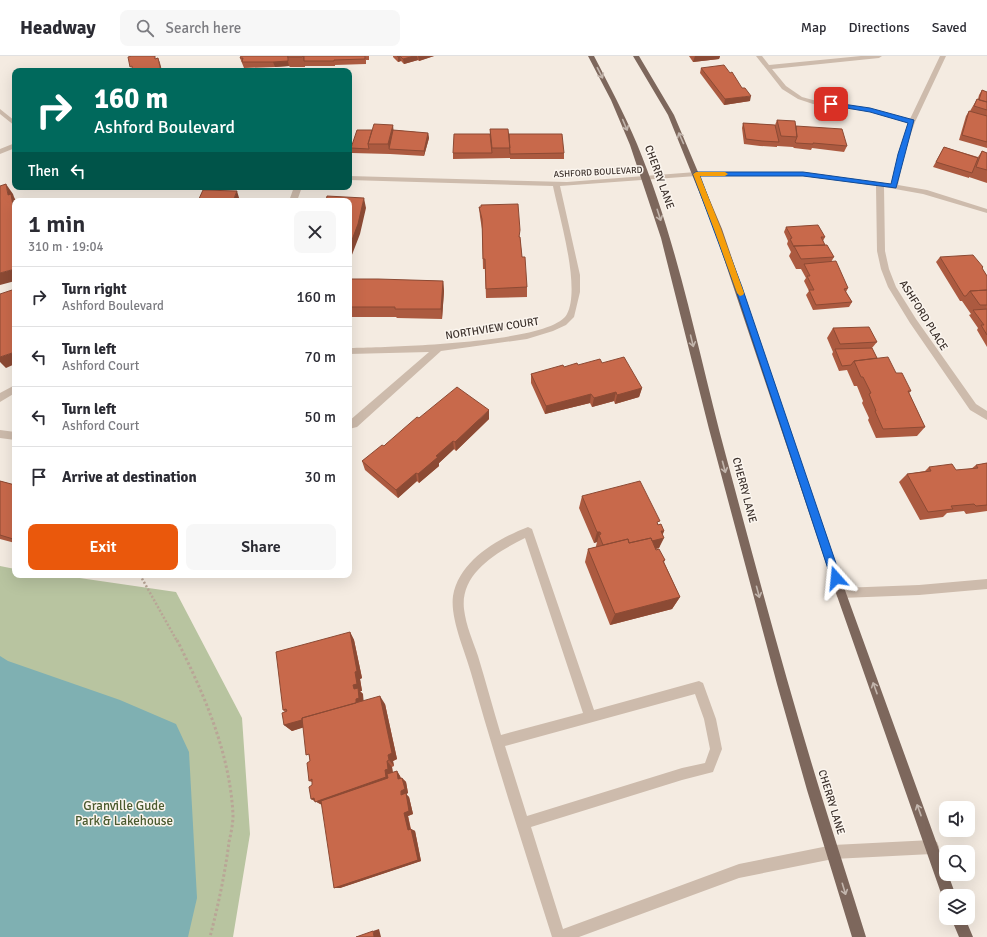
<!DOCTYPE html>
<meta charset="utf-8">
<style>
body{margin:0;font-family:Signika,sans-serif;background:#f7f7f7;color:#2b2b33;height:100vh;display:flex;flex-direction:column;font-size:15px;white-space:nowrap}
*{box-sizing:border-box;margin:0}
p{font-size:13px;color:#7c7c81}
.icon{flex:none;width:22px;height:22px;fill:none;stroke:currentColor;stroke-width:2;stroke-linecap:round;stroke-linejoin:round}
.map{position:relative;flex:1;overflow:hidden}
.sheet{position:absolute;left:12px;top:142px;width:340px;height:380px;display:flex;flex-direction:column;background:#fff;border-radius:8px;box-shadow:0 4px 16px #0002}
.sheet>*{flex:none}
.top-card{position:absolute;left:12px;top:12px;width:340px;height:122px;border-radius:8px;box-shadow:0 4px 16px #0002;background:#00695c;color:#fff;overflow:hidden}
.controls{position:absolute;left:939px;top:745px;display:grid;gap:8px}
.controls a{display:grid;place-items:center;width:36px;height:36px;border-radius:8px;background:#fff;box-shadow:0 4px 16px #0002;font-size:20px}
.pin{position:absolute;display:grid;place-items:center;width:34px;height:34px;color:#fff;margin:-17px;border-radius:8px;box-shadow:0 2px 6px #0006}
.me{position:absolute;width:44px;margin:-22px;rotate:342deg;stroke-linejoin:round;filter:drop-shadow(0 0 3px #0008)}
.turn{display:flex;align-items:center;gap:14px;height:84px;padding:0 16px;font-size:18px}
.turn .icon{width:52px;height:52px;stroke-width:2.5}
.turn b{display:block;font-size:28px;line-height:34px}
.then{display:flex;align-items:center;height:38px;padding:0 16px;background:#0003;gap:8px;font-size:15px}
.round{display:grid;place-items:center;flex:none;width:42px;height:42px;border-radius:8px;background:#f7f7f7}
.headline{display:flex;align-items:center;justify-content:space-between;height:68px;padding:0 16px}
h1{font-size:24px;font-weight:600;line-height:30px}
.cta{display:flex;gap:8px;margin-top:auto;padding:8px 16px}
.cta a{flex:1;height:46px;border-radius:8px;background:#ea580c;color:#fff;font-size:16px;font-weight:600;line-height:46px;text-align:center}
.cta a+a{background:#f7f7f7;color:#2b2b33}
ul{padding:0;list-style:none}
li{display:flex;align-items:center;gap:12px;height:60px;padding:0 16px;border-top:1px solid #e1e1e2}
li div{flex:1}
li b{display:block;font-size:15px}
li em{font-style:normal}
header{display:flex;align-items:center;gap:24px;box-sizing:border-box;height:56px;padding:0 20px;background:#fff;border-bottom:1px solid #e1e1e2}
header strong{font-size:19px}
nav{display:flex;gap:22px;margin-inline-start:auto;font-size:14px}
.search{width:280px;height:36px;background:#f7f7f7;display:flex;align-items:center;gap:10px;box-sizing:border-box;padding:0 14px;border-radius:8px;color:#7c7c81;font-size:15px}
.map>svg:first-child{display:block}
.green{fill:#b8c4a0}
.water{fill:#7fb0b2}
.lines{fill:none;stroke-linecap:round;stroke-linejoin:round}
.path-far1{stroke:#b9a596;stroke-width:2.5;stroke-dasharray:2 2;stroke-linecap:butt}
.path{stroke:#b9a596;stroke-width:3;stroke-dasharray:2.5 2.5;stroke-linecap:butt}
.minor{fill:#cdbbac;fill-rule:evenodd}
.major{fill:#7d675c;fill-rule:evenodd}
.wall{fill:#ac5a40}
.shaded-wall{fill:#8c4a34}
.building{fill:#c8694b;stroke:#8c4a34}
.oneway{stroke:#c2b5ac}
.route{fill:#1a73e8;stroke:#114b97}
.slow{fill:#f59e0b}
.labels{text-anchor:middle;stroke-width:3;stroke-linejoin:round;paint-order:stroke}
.far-street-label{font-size:9px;fill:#3b302b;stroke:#fbf5ee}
.street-label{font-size:11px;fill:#3b302b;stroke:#fbf5ee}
.near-park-label{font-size:13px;fill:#4a5a2e;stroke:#fbf5ee}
</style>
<header>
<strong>Headway</strong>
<div class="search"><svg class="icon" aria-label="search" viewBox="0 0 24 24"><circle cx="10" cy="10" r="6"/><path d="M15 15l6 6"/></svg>Search here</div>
<nav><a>Map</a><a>Directions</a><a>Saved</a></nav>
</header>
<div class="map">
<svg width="987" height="881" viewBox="0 0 987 881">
<rect width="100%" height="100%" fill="#f4ebe1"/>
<!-- green -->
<path class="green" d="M0 510 15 513V519H59L176 536 242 662 250 778 233 881H0Z"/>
<!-- water -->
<path class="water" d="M0 600 8 605 120 644 176 668 189 696 197 842 188 881H0Z"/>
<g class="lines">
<!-- path-far1 -->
<path class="path-far1" d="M140 519 177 585"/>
<!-- path -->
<path class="path" d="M177 584C204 638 230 697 233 759 233 768 231 777 229 786 225 818 218 850 210 881"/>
<!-- minor -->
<path class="minor" d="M756 0H762L769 9 861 0H882L879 2 772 13 786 30 802 41 813 44 871 53 910 63 940 0H946L915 66 904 98 898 129 927 134 987 153V157L923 138 884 131 885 195 889 213 896 231 916 263 976 348 987 355V364L970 354 910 267 888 231 881 213 877 195 876 130 803 120H696L560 130 580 219V236L574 261 566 269 553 275 527 283 441 295 357 371 349 373V365L429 296 349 298V292C384 291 552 288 567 258 581 231 559 160 553 130L349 124V120L567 126 696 116H803L891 128 898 98 908 67 871 56 813 48 798 43 782 33Z
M0 53 15 65V70L0 58Z
M15 87V92L0 98V93Z
M294 131H302L297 145H289Z
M15 329V337L0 346V337Z
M0 374 15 376V384L0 382Z
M528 471 532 473 533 476 594 654 699 625 703 627 716 663 722 693 713 716 682 724 531 771 563 873 739 808 833 789 932 784 937 786 939 791 937 796 932 798 833 803 739 822 579 881H552C524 793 496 706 471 617 465 595 450 563 453 540 459 505 497 483 528 471ZM525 482 583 657 501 679C493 653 486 626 478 600 473 585 466 570 464 553 460 517 497 496 525 482ZM695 638 704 663 710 693 705 707 682 712 527 760 505 690Z
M987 523V533L919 539 841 542 837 541 836 537 837 533 841 532 919 529Z"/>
<!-- major -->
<path class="major" d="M588 0H594C609 29 624 57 637 88 678 187 698 296 726 400 756 512 786 624 820 735 835 784 851 832 866 881H852L807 734 777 628 709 373 661 182 630 89 611 44Z
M633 0H639L674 59 722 173 846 537 946 813V818H948L956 840H946V846L942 840 836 537 714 173 668 59Z
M951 862H965L973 881H959Z"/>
</g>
<!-- wall -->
<path class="wall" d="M241 0H369V4H366V8L335 9V10H305V11H290L289 10 275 11 244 12 240 2Z
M393 0H434L419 5 418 4 404 8 401 5 398 6 393 1Z
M689 0H720L719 3 693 6Z
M701 12 750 45 724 49 700 17Z
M982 34 987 36V92L959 84 966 60 969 55H970L977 43H978L979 39Z
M777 64 796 70 847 90 844 96 812 92 811 94 794 92 793 91 777 90V91L760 90 744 88 742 72 743 67 775 69Z
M393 69V74L428 77 429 82 424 100 390 98 352 97 351 92 372 74Z
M490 73 509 78 564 97V103H510V102L453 103V97L490 78Z
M944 91 978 101 982 95 987 97V127L969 121V122L933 111Z
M479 151 520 181 522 201 527 231V241L486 242 485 213H483L482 173 480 161Z
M786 171 825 181 823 185 825 189 834 201 831 206 848 232 846 236 852 246 849 251 813 254 806 239 809 235 804 225 806 222 801 213H796L789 200 791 196 787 188 788 185 784 176Z
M940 201 983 211 982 212 987 220V291L977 274 978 272 969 259 971 258 962 245H960L936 206Z
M349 223 443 225 444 235 442 263 397 262 396 261H349Z
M833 272 877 286 872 292 877 302 896 317 911 335 909 337 925 371 917 380 876 382 868 364 869 362 862 347 863 345 857 330H854L847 314 839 315 832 298 833 296 827 282Z
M602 307 642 332 639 341 615 348 614 345 592 351 590 347 545 358 531 327V318L564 311Z
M419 362 489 363 456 395 454 393 439 407V410L419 427 417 425 398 442 365 414 362 405 384 390Z
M987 407V455L966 458 964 455 947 457 943 461 920 464 899 426 907 418 925 415 929 411 956 414 971 413 976 409Z
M0 425 15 429V487L0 483Z
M582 440 658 468 664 475 663 478 659 492 656 493 665 504 664 506 680 541 672 553 610 569 585 506 588 493 596 491V490L597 486 594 487 579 452Z
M350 576 354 584 362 622 360 623 362 635H360L363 638V645L385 648 397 703 393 705 394 710 392 711 393 717 397 715 400 720 401 722H402L406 726 408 737 406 738 409 741 413 758 408 760 411 773 415 775 421 805 340 832 322 749 311 743 312 729V726L309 725 310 705 303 671 292 675 284 669 285 656 283 654Z"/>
<!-- shaded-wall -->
<path class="shaded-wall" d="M303 0H306L304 5 305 11Z
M400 0 401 5 398 6V1Z
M414 0H417L418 4 404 8 403 3Z
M418 0H434L419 5Z
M695 0H720L719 3 693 6Z
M158 2 160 7 162 15H161Z
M288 5 289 10 275 11 273 6Z
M751 40 750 45 724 49 725 43Z
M393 69 394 79 389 93 390 98 388 88Z
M428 77 429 82 424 100V95Z
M6 128 13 138 14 141 16 145H15V162L8 139Z
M237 135 240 145H233Z
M364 142 366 152 360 178 350 204 349 198V192Z
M15 213V225L0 229V217Z
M443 225 444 235 442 263 441 253Z
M15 296V308L6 312 0 306V301Z
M642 332 639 341 615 348 617 339Z
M616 336 614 345 592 351 594 342Z
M591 338 590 347 545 358 546 350Z
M489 354V363L456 395 455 386Z
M453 385 454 393 439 407V410L419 427 418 418 436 400Z
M416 417 417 425 398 442 396 434Z
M661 475H664L660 483 664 482 659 492 624 501Z
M597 476H600L597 486 594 487Z
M680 541 672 553 610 569 615 558Z
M350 576 354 584 362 622 360 623 362 635H360L363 638 364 649 361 654 292 675 284 669 354 633 353 629 355 616Z
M380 640 385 648 397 703 393 705 394 710 389 704 388 699Z
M387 705 392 711 393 719 391 726 324 750 311 743 385 714Z
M397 715 400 720 402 727 398 723Z
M402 722 406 726 408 737 406 738 409 741 413 758 408 760 411 776 408 774 404 757 401 735Z
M411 773 415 775 421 805 340 832H334Z
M379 873 381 881H374L373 875Z"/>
<!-- building -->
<path class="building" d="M132 0H155V3L158 2 161 15H132V10L130 11 128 1Z
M241 0H288V5L273 6H242L243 2H240Z
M288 0H303L302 1H287Z
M304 0H365V3L334 4V5H304Z
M397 0H414L403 3 400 0 398 1Z
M724 9 730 17 732 16 742 32H745L751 40 725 43 701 12Z
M982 34 987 36V46L979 44Z
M977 43 987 46V54L974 50Z
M969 55 987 60V86L962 79Z
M777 64 795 65 797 81 781 80Z
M743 67 775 69 779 86 762 85 746 83Z
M374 68 393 69 388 88H368Z
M796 70 842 73 847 90 813 87V88L796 87 795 86 797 81Z
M490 73H508L510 92H492Z
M357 74H372L368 88 369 93 351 92Z
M393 74 428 77 424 95 389 93Z
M454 78H490L492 97H453Z
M509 78H562L564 97 510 98Z
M944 91 978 102 972 117 936 106Z
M982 95 987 97V114L976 111Z
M6 128 8 139 11 138 15 161V213L0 217V130Z
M203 134 237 135 233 145H198Z
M327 140 364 142 358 168 349 192V145H326Z
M518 148 520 174 519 181H520L522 201H525L527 231 486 233 485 203H483L482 163 479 151H481V149Z
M818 169 825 181H821L825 189 794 190V191L790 183 792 182 786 171Z
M827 189 834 201 801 203 794 190Z
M973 199 983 211 982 212 987 220V234L970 235 966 240H964L940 201Z
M836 205 848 232 844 233 852 246 816 249 809 234H814L807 220H810L804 208Z
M349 223H378L443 225 441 253H395V251H349Z
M15 233V296L0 301V238Z
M987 234V249H980L970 235Z
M987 253V279L981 269H984L973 254Z
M869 271 877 286 840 288 833 272Z
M872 292 877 302 854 305 851 309 842 310 835 293Z
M624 301 642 332 617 339 616 336 594 342 591 338 546 350 531 318 563 309 564 311 577 307 578 309 600 303 602 307Z
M888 301 896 317H902L911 335H908L925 371 883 373 875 355H876L869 338 871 337 863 321H861L854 305Z
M457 331 489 354 455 386 453 385 436 400 438 401 418 418 416 417 396 434 362 405 382 389 384 390 386 388 417 361 419 362Z
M987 407V449L976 450 974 448 951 450 953 453 928 456 907 418 931 415 929 411 952 408 956 414 978 412 976 409Z
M0 425 15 429V481L13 483 0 479Z
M640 425 660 465 657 466 658 469 661 468 664 475H661L664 482 652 485 651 482 629 487 628 483 603 489 599 479 601 478 600 476H597L582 440Z
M651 482 656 494 659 493 665 504 663 505 680 541 615 558 588 493 628 483 629 487Z
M350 576 357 615 355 616 357 628 353 629 354 633 358 632 359 642 356 643V647L302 662V664L284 669 282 657 287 655 286 653 283 654 276 596Z
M380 640 392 697 388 699 389 704 387 705 388 713 385 714 386 721 315 746 314 742 311 743 309 731 312 729V723L309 725 307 707 310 705 309 698 306 699 302 662Z
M397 715 398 723 402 722 405 733 401 735V739L406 737 409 755 404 757 408 774 411 773 418 804 334 832 321 745 388 722 387 718Z
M373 875 374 881H356Z"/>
<!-- one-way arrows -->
<defs><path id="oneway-shaft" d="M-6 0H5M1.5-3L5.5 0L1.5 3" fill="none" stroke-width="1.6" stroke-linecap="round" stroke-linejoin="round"/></defs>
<g class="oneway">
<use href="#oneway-shaft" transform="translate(600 17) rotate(63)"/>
<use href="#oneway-shaft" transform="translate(625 69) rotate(67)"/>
<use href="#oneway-shaft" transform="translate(681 82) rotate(-114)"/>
<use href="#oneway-shaft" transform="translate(659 159) rotate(72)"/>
<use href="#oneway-shaft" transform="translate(692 285) rotate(76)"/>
<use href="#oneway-shaft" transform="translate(724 411) rotate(75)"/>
<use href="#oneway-shaft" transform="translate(758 536) rotate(75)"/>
<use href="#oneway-shaft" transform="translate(875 632) rotate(-110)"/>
<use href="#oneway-shaft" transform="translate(919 754) rotate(-110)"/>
<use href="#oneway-shaft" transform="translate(844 833) rotate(73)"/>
</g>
<!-- route -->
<path class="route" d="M829 46 870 52 914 64 896 132 803 120H700L742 231 841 522 839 525 836 526 832 525 831 522 735 231 693 118 696 116H803L891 128 898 98 908 67 870 56 829 49Z"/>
<!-- slow -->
<path class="slow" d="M696 116H725L728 118 725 120H700L721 173 744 237 743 239 740 240 737 237 714 173 693 118Z"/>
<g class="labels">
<!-- far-street labels -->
<g class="far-street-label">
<text transform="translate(598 116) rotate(-3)" y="3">ASHFORD BOULEVARD</text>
</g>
<!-- street labels -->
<g class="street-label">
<text transform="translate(660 121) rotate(70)" y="4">CHERRY LANE</text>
<text transform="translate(924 259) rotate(58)" y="4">ASHFORD PLACE</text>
<text transform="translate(492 272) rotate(-9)" y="4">NORTHVIEW COURT</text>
<text transform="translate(745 434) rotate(75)" y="4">CHERRY LANE</text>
<text transform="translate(832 746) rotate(73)" y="4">CHERRY LANE</text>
</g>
<!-- near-park labels -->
<g class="near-park-label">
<text x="124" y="754">Granville Gude<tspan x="124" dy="15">Park &amp; Lakehouse</tspan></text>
</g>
</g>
</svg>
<div class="controls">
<a><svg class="icon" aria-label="sound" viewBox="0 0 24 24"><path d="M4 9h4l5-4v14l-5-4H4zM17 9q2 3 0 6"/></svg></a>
<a><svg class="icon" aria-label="search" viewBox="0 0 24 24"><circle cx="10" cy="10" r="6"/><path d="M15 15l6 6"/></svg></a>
<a><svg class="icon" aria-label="layers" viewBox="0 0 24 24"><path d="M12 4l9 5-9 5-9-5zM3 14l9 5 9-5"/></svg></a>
</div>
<div class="pin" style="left:831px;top:48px;background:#d93025"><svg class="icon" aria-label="arrive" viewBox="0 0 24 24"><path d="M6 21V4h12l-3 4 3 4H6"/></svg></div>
<svg class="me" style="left:836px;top:522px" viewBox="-20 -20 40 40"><path d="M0-17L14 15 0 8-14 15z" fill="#1a73e8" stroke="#fff" stroke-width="4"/></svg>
<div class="top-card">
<div class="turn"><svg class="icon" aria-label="right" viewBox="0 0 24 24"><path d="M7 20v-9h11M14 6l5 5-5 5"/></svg><div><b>160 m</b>Ashford Boulevard</div></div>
<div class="then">Then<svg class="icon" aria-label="left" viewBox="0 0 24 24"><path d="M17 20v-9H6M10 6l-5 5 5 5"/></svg></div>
</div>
<section class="sheet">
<div class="headline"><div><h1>1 min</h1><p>310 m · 19:04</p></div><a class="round"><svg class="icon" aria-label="close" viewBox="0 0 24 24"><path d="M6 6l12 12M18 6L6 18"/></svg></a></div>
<ul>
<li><svg class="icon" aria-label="right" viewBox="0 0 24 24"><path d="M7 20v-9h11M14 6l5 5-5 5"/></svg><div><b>Turn right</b><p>Ashford Boulevard</p></div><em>160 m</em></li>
<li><svg class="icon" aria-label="left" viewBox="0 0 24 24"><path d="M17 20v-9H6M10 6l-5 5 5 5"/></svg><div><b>Turn left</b><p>Ashford Court</p></div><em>70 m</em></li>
<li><svg class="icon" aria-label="left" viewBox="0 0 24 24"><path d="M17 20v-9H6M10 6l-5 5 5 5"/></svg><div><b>Turn left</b><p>Ashford Court</p></div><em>50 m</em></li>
<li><svg class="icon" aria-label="arrive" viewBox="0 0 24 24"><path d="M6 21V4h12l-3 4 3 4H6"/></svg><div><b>Arrive at destination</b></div><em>30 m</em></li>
</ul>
<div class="cta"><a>Exit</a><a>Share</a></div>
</section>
</div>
